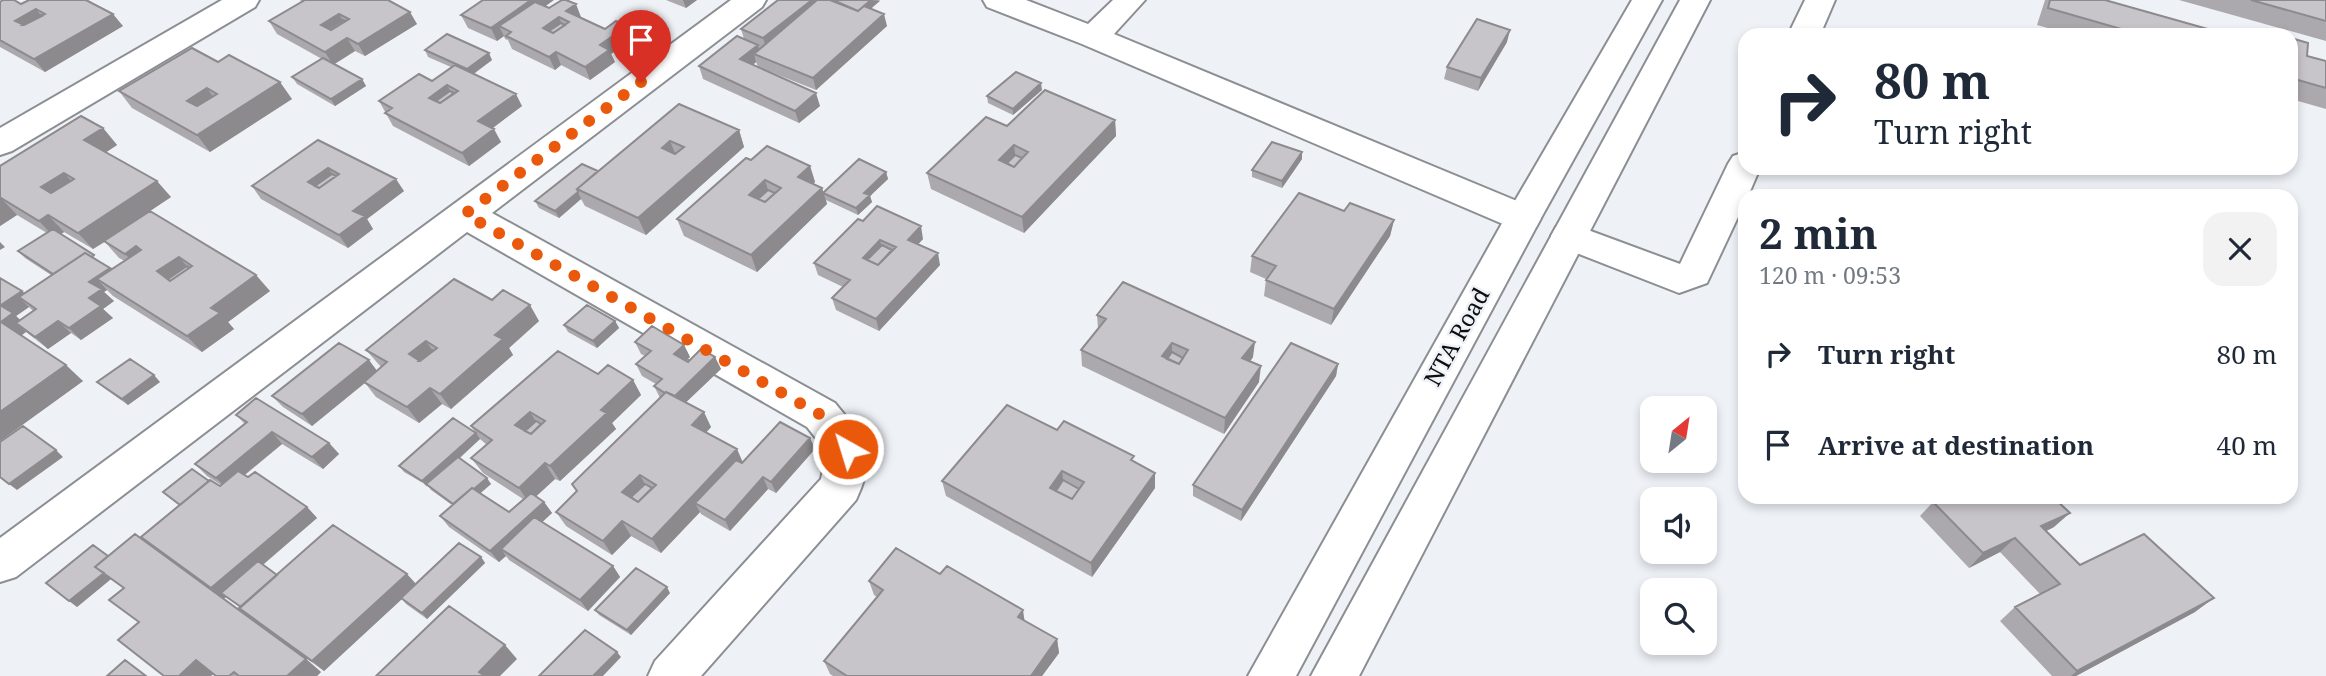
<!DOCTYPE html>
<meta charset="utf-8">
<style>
body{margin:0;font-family:"Noto Serif",serif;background:#f2f2f3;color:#1f2937;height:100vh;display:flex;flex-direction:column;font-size:26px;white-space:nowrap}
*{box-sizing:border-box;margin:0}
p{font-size:23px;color:#747a83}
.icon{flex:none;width:38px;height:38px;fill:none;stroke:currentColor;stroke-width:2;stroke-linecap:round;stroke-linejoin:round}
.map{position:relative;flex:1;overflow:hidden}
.panel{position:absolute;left:1738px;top:189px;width:560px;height:315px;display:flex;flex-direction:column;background:#fff;border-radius:21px;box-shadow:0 4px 10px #0003}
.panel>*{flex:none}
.hud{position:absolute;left:1738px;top:28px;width:560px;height:147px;border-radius:21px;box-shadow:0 4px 10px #0003;background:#fff;color:#1f2937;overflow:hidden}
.needle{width:46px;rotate:30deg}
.buttons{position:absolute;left:1640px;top:396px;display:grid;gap:14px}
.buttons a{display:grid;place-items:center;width:77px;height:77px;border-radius:14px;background:#fff;box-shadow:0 4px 10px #0003;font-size:35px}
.pin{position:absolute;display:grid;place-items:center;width:60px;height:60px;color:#fff;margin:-72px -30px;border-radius:50% 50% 50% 0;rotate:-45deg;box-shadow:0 0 7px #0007}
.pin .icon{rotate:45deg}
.me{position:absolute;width:77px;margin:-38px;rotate:321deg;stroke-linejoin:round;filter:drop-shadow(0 0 5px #0008)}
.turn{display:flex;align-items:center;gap:24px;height:147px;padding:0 21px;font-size:32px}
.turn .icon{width:91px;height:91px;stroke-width:2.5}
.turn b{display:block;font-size:49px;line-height:60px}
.round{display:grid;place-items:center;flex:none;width:74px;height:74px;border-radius:21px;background:#f2f2f3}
.overview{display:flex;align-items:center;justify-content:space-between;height:119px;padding:0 21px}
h1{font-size:42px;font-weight:700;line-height:52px}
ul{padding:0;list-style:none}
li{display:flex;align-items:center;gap:21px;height:91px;padding:0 21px}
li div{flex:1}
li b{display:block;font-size:26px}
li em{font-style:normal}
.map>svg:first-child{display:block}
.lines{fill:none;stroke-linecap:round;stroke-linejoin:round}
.minor-casing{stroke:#8b8e93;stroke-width:4}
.major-casing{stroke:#8b8e93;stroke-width:4}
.minor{fill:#fff;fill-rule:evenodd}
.major{fill:#fff;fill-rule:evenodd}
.wall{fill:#aca9ae;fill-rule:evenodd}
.shaded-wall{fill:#8c8a8d}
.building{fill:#c8c5ca;stroke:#8c8a8d;stroke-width:2;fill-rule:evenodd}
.route{stroke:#ea580c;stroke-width:12;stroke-dasharray:0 21.6}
.labels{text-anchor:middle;stroke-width:5;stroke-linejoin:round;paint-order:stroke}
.street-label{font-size:23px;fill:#0c0d0f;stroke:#eef2f7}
</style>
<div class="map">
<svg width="2326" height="676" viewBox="0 0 2326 676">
<rect width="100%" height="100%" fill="#eef2f7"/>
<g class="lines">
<defs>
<path id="minor" d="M222 0H259L255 7 12 151 0 155V128Z
M731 0H766L762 7 492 213 835 403C865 440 879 451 856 500L701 676H648L655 661 821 479 827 452 807 427 467 232 16 577 0 582V538Z
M983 0H1026L1088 24 1113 0H1145L1114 34 1536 209 1541 218 1536 227 1523 231 1510 227 1082 44 987 7Z
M1805 0H1835L1820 35H1788Z
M1745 152V168H1760L1748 196H1745V202L1707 283 1679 293 1556 245 1551 236 1556 227 1569 223 1680 264 1728 164 1733 156Z"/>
<path id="major" d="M1632 0H1662L1541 218 1296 676H1248L1505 218Z
M1680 0H1710L1359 676H1311Z"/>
</defs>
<!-- minor casing -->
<use href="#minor" class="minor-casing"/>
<!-- major casing -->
<use href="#major" class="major-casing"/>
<!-- minor -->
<use href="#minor" class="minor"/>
<!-- major -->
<use href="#major" class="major"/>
</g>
<!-- wall -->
<path class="wall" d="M300 0H388L417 24 365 56 355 51 334 64 362 79 366 86 335 106 297 84 292 77 322 59 277 34 269 21 302 2Z
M666 0H697L686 8Z
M833 0H880L871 9 887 26 816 90 758 67 756 62 753 65 820 106 799 123 703 79 699 66 744 39 741 29 833 1Z
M2045 0H2105L2229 35H2072L2037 25Z
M2179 0H2326V41Z
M0 2 21 4 123 26 45 72 0 47Z
M545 7 581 17 580 18 605 29 632 39 611 54 615 62 590 80 561 65 555 70 512 49 508 40 505 39 504 36 497 41 468 28 461 15Z
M2291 38 2307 56 2326 61V109L2291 99Z
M1507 42 1478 91 1444 79 1447 67Z
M192 48 292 99 210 152 132 108 119 91Z
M425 50 492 60 474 74 522 106 492 128 501 142 469 166 393 126 379 101 432 81 451 67 428 57Z
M1042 90 1013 115 988 103 987 96Z
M679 104 739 130 744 147 646 235 585 206 581 199 559 218 539 208 535 201 598 171Z
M1115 120 1116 136 1024 233 931 189 927 173 1007 126Z
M103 128 117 145 106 152 171 197 150 211 270 291 228 322 234 329 202 352 113 296 107 290 104 292 114 301 103 309 113 318 81 340 71 333 48 349 26 332 21 335 83 381 0 441V278L24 293 51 275 25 258 18 251 47 233 17 215 0 226V166ZM64 232 93 249 105 242 119 258 125 261 112 270 61 234ZM29 307 33 311 20 320 16 316Z
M318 140 404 191 367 219 373 229 348 248 261 199 252 186Z
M1302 152V159L1282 188 1252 177V170Z
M751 160 810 166 815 182 813 184 822 188 823 192 886 172 888 179 870 196 872 202 858 215 826 200 827 204 757 272 684 236 677 219Z
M1344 211 1394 220 1390 236 1331 325 1264 296 1266 279 1250 272 1252 256Z
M863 221 923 239 918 244 940 265 879 331 836 310 832 298 843 287 818 275 814 263Z
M492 300 539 321 509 348 513 355 451 409 442 404 419 423 376 397 365 383 312 426 283 407 272 396 377 370 381 367 366 350Z
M1097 315 1253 357 1250 362 1259 382 1224 434 1082 366 1081 350 1098 329Z
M615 321 619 328 597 348 568 332 564 325Z
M635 342 684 345 690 357 686 361 688 362 715 357 721 369 686 402 711 427 706 433 743 463 810 438 815 449 776 493 768 489 730 531 701 514 700 512 661 553 631 536 612 555 566 526 556 512 577 491 572 484 660 398 654 386 656 384 642 376 636 364 645 356 641 354Z
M1338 364 1336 376 1241 521 1193 496V485Z
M598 374 633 380 641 395 612 423 616 429 560 481 555 479 536 496 544 502 552 513 542 522 613 566 620 577 588 611 509 560 506 556 499 562 449 527 440 516 452 505 431 490 428 486 404 472 399 466 475 432 471 426ZM480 439 487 445 471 458 483 473 523 499 509 512 480 493 491 484 460 458Z
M97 382H160L128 405 104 388Z
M236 415 329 443 339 454 323 469 282 444 245 475 307 507 317 518 263 565 277 575 416 584 481 557 485 563 427 619 406 604 402 599 324 671 251 619 239 608 240 607 226 597 223 599 306 659 321 672 317 676H216L139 622 124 588 111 579 77 607 108 556 154 548 141 537 179 505 163 492 209 481 220 486 221 485 207 476 195 464 245 424Z
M1057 430 1134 462 1155 488 1092 577 946 496 942 481Z
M1933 502 2054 527 2046 531 2080 565 2195 612 2076 676H2052L2000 621 2015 607 2040 594 2000 552 1969 568 1920 516Z
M940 574 1057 639 1059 653 1042 676H833L830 674 824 661 877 597 874 595 869 581Z
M670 593 631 635 599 615 595 610Z"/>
<!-- shaded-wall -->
<path class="shaded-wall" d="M531 0H554L510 32 499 26 504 36 497 41 491 28Z
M683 0H697L686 8Z
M812 0H831L767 51 763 38Z
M871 0 880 1 860 17 858 11Z
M576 4 581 17 571 24 566 11Z
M36 9 46 22 29 31 15 21Z
M410 12 417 24 365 56 358 44Z
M113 14 123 26 45 72 34 59Z
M339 14 347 27 334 35 321 25Z
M884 14 887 26 816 90 813 78Z
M559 17 564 30 553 38 543 28Z
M627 26 632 39 611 54 615 62 590 80 585 67 600 45Z
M1510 30 1507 42 1478 91 1481 78Z
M347 38 355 51 333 65 325 52Z
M758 45 762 57 754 54 756 62 744 72 740 59Z
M556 52 561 65 555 70 549 57Z
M489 53 492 60 470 76 467 69Z
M362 79 366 86 335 106 331 99Z
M280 82 292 99 210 152 197 135Z
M1041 83 1042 90 1013 115V109Z
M447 85 454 98 432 104 429 98Z
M207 88 219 105 203 116 187 101Z
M816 93 820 106 799 123 795 111Z
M516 94 522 106 485 134 478 121Z
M1115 120 1116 136 1024 233 1022 217Z
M103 128 117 145 99 157 84 140Z
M494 129 501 142 469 166 462 153Z
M739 130 744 147 646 235 638 218Z
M670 141 677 158 662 148Z
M1014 145 1016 162 1000 170 999 160Z
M1302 152V159L1282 188V181Z
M810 166 815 182 803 194 798 177Z
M328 168 337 181 320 192 308 182Z
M886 172 888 179 870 196 872 202 858 215 856 208 864 193Z
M64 173 79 189 59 202 41 187Z
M396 179 404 191 367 219 373 229 348 248 339 235 353 211Z
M765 180 770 197 752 205 749 195Z
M157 181 171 197 93 249 78 233Z
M822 188 827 204 757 272 751 255Z
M578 192 581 199 559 218 555 211Z
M1 198 17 215 0 226V199Z
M48 215 64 232 55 238 39 221Z
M1394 220 1390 236 1331 325 1334 309Z
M921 226 923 239 911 252 908 240Z
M880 240 883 252 864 263 863 258Z
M0 242 5 247 0 250Z
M136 246 151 263 140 270 125 254Z
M938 253 940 265 879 331 876 319Z
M179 257 193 273 173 286 157 271Z
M110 268 121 280 97 279 107 290 104 292 114 301 103 309 113 318 81 340 69 328 89 298V282Z
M256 275 270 291 228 322 234 329 202 352 187 336 211 308Z
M22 291 35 303 19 297 29 307 16 316 30 329 16 323 26 332 18 338 1 322 0 306Z
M530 305 539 321 509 348 513 355 451 409 440 394 495 335Z
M58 321 71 333 48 349 35 337Z
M615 321 619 328 597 348 593 341Z
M426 341 437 357 422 368 409 354Z
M1255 342 1253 357 1241 374 1242 358Z
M1172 343V359L1165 367 1162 356Z
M684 345 690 357 680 366 674 354Z
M715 357 721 369 679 409 673 397Z
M369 360 378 372 312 426 302 414Z
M1338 364 1336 376 1241 521 1242 510Z
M66 365 83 381 0 441V412Z
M1261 366 1259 382 1224 434 1225 418Z
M154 375 160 382 128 405 122 399Z
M633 380 641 395 612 423 616 429 560 481 550 466 601 410Z
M430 388 442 404 419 423 407 407Z
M530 412 540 428 528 438 515 425Z
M704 412 711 427 699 440 692 425Z
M272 432 282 444 227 489 216 478Z
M476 433 480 439 428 486 426 484 427 487 422 481Z
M810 438 815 449 776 493 771 482Z
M329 443 339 454 323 469 312 457Z
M737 449 744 465 695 503 700 512 661 553 652 539Z
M56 450 63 457 17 490 9 484Z
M545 463 555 479 529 503 519 488Z
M1062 471 1064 487 1055 499 1050 488Z
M1155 473V488L1092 577 1091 563Z
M640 475 648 490 633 505 622 492Z
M763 477 768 489 730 531 725 520Z
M487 478 491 484 460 511 455 505Z
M544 502 552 513 508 554 501 549 506 556 499 562 490 551Z
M307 507 317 518 226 596 221 593 226 597 223 599 211 588Z
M2070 513 2054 527 2026 541 2041 526Z
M622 521 631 536 612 555 603 541Z
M2015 538 2000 552 1969 568 1983 553Z
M481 557 485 563 427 619 422 613Z
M613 566 620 577 588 611 580 600Z
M104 573 111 579 77 607 69 601Z
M407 574 417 585 324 671 312 661Z
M667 587 670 593 631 635 627 630Z
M2214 598 2195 612 2076 676H2071L2077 671Z
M1023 610 1025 624 1018 617Z
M1057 639 1059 653 1042 676H1031Z
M505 645 517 659 500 676H483L479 672Z
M617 652 621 657 603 676H593Z
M306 659 321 672 317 676H287Z
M196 660 214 674 211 676H179Z"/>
<!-- building -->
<path class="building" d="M3 0H14L21 4 29 0H86L113 14 34 59 0 40V2ZM36 9 45 14 24 25 15 21Z
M305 0H388L410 12 358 44 347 38 325 52 269 21ZM339 14 349 19 331 30 321 25Z
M483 0H531L491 28 461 15Z
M562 0H566L576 4 566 11 605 29 616 21 627 26 600 45 609 50 585 67 556 52 549 57 506 36 511 32 499 26 535 2 549 8ZM559 17 569 22 553 33 543 28Z
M778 0H812L763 38 741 29Z
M817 0H830L858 11 864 6 884 14 813 78 754 54Z
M833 0H871L858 11Z
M2050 0H2105L2229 35H2142L2048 8Z
M2251 0H2326V21Z
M41 15 42 16 24 25H23Z
M1477 19 1510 30 1481 78 1447 67Z
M343 20 345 21 331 30 329 29Z
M561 23 565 25 553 33 549 31Z
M2265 31 2281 35H2265Z
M447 34 489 53 467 69 425 50Z
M737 36 758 45 740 59 816 93 795 111 699 66Z
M2291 38 2308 43 2307 56 2326 61V88L2291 78Z
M192 48 218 62 229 55 280 82 197 135 119 91ZM207 88 217 94 197 106 187 101Z
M323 58 362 79 331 99 292 77Z
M455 65 516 94 478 121 494 129 462 153 385 113 392 108 379 101 419 74 432 81ZM447 85 458 91 440 103 429 98Z
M1016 72 1041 83 1013 109 987 96Z
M1045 90 1115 120 1022 217 927 173 986 117 1007 126ZM1014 145 1028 152 1014 167 999 160Z
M450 91 454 93 440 103 436 101Z
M679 104 739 130 638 218 577 189ZM670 141 684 147 675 154 662 148Z
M81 116 103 128 84 140 157 181 78 233 48 215 39 221 1 198 0 199V166ZM64 173 74 179 51 193 41 187Z
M318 140 396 179 353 211 365 216 339 235 252 186ZM328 168 339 174 319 188 308 182Z
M1272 142 1302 152 1282 181 1252 170Z
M767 146 810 166 798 177 822 188 751 255 677 219 746 158 751 160ZM765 180 781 188 765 202 749 195Z
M1015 155 1022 158 1014 167 1007 163Z
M859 159 886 172 864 193 870 195 856 208 823 193Z
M582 164 598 171 577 189 578 192 555 211 535 201Z
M332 174 336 176 319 188 315 186Z
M768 190 775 193 765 202 758 199Z
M1299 193 1344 211 1350 203 1394 220 1334 309 1266 280 1276 266 1252 256Z
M877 206 921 226 908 240 938 253 876 319 832 298 850 280 814 263 858 219 863 221ZM880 240 896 247 878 265 863 258Z
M150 211 256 275 211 308 220 313 187 336 97 279 141 250 136 246 125 254 104 241ZM179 257 192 266 170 281 157 271Z
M53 229 94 255 92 257 85 253 53 274 18 251Z
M882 245 892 250 878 265 867 260Z
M85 253 110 268 89 282 102 289 89 298 101 306 69 328 58 321 35 337 16 323 36 309 19 297Z
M187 266 189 268 170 281 168 279Z
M0 278 22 291 1 305H0Z
M454 279 492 300 503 290 530 305 495 335 503 339 440 394 430 388 407 407 364 382 387 362 366 350ZM426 341 437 348 420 361 409 354Z
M1123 282 1255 342 1242 358 1261 366 1225 418 1081 350 1106 319 1097 315ZM1172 343 1188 350 1179 364 1162 356Z
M0 305 13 313 1 322 66 365 0 412Z
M587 305 615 321 593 341 564 325Z
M652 326 684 345 674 354 688 362 701 349 715 357 675 396 666 392 665 393 654 386 662 379 636 364 651 351 635 342Z
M339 343 369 360 302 414 272 396Z
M1291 343 1338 364 1242 510 1193 485Z
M432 350 433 351 420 361H419Z
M558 351 598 374 608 365 633 380 601 410 607 413 550 466 545 463 519 488 471 458 492 440 471 426ZM530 412 545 421 531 434 515 425Z
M1172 352 1183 358 1179 364 1167 359Z
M130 359 154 375 122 399 97 382Z
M666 392 704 412 692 425 737 449 652 539 622 521 603 541 556 512 577 491 572 484ZM640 475 656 485 638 502 622 492Z
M256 398 329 443 312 457 272 432 216 478 195 464 247 422 236 415Z
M1007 405 1057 430 1064 421 1134 456 1131 460 1155 473 1091 563 942 481ZM1062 471 1084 482 1072 499 1050 488Z
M453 418 476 433 422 481 399 466Z
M536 421 541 424 531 434 525 431Z
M780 422 810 438 771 482 763 477 725 520 695 503 736 460 742 463Z
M23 426 56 450 9 484 0 477V442Z
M458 457 487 478 474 489 472 488 453 504 426 484Z
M192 469 209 481 180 505 163 492Z
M238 471 248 477 255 472 307 507 211 588 141 537 210 480 220 486Z
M1063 480 1079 489 1072 499 1056 491Z
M645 484 652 488 638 502 631 497Z
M472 488 509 512 531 493 544 502 490 551 440 516Z
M1942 497H2053L2070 513 2041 526 2080 565 2144 534 2214 598 2077 671 2015 607 2060 584 2015 538 1983 553 1933 502Z
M534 517 613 566 580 600 501 549Z
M333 525 407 574 312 661 239 608Z
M135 534 306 659 287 676H239L234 672 229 676H216L196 660 179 676H164L118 640 139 622 109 600 124 588 95 567Z
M459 543 481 557 422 613 401 598Z
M93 545 108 556 95 567 104 573 69 601 46 583Z
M896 548 940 574 947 566 1023 610 1018 617 1057 639 1031 676H847L824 661 883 590 869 581Z
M258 561 277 575 241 607 221 593Z
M636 568 667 587 627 630 595 610Z
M449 606 505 645 479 672 485 676H376Z
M585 630 617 652 593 676H539Z
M125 660 146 676H107Z"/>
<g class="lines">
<!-- route -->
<path class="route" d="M641 82 465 214 821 415 848 449"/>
</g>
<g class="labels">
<!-- street labels -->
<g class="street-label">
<text transform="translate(1457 337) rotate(-61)" y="8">NTA Road</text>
</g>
</g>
</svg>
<div class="buttons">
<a><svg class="needle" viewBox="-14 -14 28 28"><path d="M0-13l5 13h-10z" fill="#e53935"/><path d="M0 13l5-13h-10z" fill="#747a83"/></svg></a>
<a><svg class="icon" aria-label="sound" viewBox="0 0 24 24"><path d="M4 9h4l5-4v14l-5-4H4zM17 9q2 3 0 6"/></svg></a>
<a><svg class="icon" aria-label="search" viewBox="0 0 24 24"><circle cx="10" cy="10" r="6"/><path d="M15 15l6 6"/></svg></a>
</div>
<div class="pin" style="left:641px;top:82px;background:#d93025"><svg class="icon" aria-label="arrive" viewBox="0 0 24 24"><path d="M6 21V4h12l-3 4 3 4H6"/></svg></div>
<svg class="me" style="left:848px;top:449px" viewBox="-20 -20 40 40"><circle r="17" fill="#ea580c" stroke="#fff" stroke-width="3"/><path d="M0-11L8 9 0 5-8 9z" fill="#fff"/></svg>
<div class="hud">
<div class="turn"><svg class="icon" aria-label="right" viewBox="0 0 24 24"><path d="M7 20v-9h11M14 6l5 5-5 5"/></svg><div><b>80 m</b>Turn right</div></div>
</div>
<section class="panel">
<div class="overview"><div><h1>2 min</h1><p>120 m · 09:53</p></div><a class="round"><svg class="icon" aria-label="close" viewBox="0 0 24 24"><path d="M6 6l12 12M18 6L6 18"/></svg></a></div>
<ul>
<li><svg class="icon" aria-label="right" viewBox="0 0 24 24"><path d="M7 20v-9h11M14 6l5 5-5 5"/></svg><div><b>Turn right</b></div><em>80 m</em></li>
<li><svg class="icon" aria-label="arrive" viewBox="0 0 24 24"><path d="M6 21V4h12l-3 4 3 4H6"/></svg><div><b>Arrive at destination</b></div><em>40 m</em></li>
</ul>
</section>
</div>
